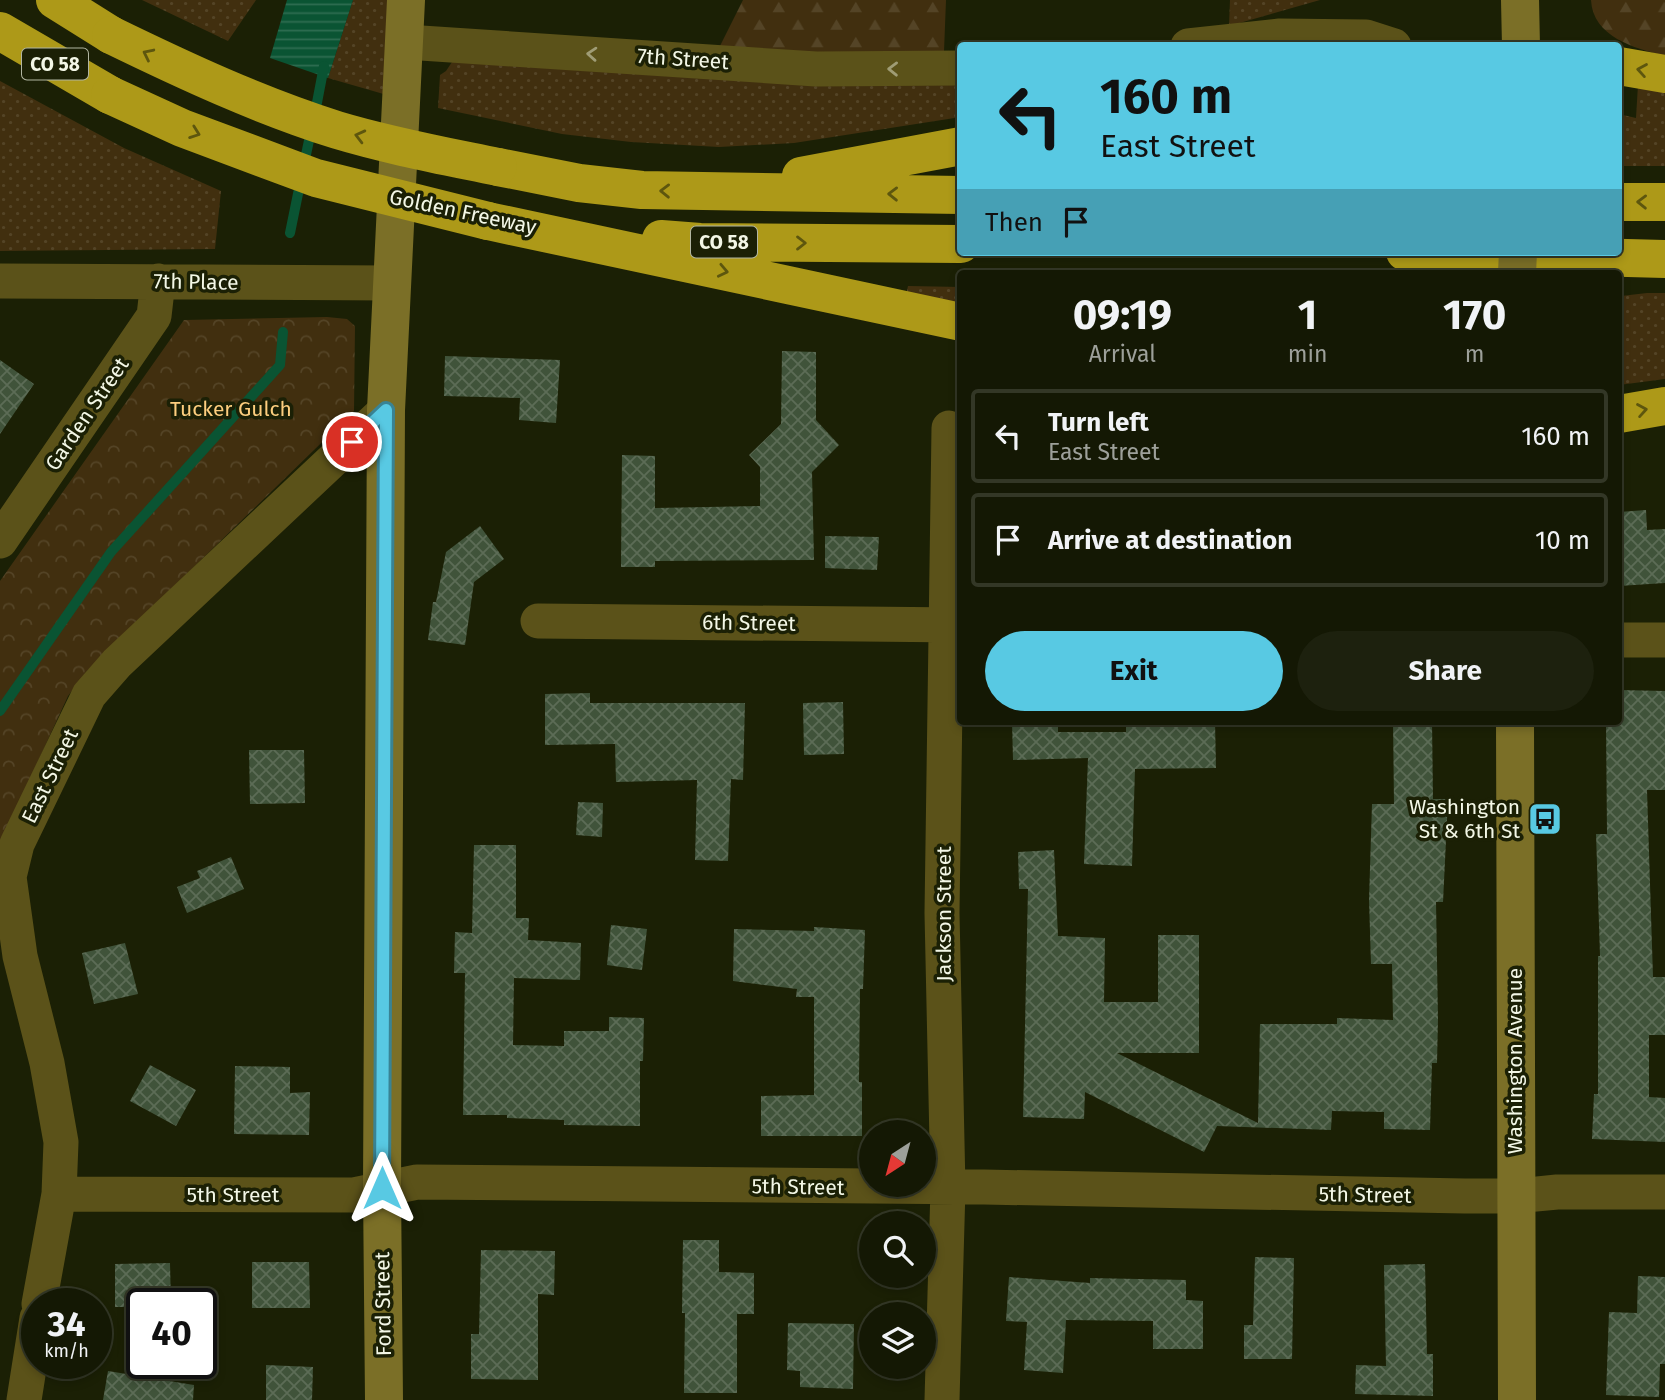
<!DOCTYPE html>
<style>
body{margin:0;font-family:"Fira Sans",sans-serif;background:#1d210e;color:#f1f3f6;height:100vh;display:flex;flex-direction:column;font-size:26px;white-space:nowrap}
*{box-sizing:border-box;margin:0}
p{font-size:23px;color:#9da09a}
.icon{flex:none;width:38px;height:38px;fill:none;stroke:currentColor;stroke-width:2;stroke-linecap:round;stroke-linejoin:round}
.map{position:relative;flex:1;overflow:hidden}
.side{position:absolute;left:957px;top:270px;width:665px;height:455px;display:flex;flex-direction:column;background:#141804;border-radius:7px;box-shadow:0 4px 10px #0003,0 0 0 2px #333726}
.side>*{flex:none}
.guide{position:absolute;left:957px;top:42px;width:665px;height:214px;border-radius:7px;box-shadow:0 4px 10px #0003,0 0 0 2px #333726;background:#58c9e3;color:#111;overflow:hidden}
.needle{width:46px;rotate:216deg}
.controls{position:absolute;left:859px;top:1120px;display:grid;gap:14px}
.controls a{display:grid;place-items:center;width:77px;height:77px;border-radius:50%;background:#141804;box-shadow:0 4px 10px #0003,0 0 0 2px #333726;font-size:35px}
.speed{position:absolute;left:21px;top:1288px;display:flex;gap:14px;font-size:35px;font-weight:700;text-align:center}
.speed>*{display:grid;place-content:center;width:91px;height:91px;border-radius:50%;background:#141804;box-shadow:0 4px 10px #0003,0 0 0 2px #333726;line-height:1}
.speed small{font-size:18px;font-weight:400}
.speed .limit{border:4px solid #111;border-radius:10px;background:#fff;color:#111}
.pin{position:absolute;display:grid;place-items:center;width:60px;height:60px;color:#fff;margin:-30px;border:4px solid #fff;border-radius:50%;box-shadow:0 2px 7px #0007}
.me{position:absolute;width:77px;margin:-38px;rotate:0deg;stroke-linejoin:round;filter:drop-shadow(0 0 5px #0008)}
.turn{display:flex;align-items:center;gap:24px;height:147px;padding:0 28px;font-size:32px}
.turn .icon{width:91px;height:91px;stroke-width:2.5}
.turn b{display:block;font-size:49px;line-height:60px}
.then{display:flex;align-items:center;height:66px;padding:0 28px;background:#0003;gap:14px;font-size:26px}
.eta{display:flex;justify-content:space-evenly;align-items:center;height:119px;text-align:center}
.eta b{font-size:42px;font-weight:700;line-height:49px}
.action{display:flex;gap:14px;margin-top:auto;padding:14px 28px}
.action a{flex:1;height:80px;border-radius:42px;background:#58c9e3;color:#111;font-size:28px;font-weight:700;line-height:80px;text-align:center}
.action a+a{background:#1d210e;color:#f1f3f6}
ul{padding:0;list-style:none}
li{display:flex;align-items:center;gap:21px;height:94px;margin:0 14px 10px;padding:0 14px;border:4px solid #333726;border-radius:7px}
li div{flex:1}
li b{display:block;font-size:26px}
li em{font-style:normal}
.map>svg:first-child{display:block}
.grass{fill:url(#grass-dots)}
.forest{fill:url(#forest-firs)}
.park{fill:url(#park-crowns)}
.water{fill:url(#water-rules)}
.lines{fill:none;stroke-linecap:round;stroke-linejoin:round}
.stream{stroke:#0a5433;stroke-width:10}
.building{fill:url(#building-cross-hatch)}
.street{stroke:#5b5219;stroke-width:35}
.secondary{stroke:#7b6f27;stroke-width:38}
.highway{stroke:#ad9918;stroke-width:38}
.secondary-bridge{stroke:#7b6f27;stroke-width:38}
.highway-bridge{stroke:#ad9918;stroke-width:38}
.oneway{stroke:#5d560e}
.oneway2{stroke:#9f9c75}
.route-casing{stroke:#398394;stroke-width:18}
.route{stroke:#58c9e3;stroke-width:12}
.labels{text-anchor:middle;stroke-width:7;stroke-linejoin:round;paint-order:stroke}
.shield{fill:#1b2005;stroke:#b2b6a2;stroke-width:2}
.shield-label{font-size:19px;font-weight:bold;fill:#f3f7e6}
.street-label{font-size:21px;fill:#f3f7e6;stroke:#1b2005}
.park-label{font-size:21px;fill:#fdce7e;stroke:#1b2005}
.poi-label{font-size:21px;fill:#f3f7e6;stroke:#1b2005;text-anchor:end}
</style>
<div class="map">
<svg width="1665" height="1400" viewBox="0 0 1665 1400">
<defs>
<pattern id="grass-dots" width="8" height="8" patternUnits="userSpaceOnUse" patternTransform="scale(1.75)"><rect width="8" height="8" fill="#412f0f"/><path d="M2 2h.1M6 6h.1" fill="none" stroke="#544426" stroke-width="1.8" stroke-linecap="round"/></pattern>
<pattern id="forest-firs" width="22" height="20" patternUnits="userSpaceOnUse" patternTransform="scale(1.75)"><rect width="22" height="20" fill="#412f0f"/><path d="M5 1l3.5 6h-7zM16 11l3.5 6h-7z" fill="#544426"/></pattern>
<pattern id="park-crowns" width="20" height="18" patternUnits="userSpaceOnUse" patternTransform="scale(1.75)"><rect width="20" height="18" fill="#412f0f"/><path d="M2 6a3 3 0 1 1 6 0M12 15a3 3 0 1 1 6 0" fill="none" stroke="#544426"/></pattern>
<pattern id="water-rules" width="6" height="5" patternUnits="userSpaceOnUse" patternTransform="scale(1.75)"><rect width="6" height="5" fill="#0a5433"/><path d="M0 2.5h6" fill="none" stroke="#2e6d51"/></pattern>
<pattern id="building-cross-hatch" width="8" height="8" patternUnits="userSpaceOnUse" patternTransform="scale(1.75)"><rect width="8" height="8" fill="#40533a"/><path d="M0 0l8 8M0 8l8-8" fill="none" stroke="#5c6c56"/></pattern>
</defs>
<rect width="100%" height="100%" fill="#1b2005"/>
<!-- grass -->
<path class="grass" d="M142 0H256L228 41Z
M353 0H389L387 95 328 78Z
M1230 0H1320L1229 26Z
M452 62 961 79V117L794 143 719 147 631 142 562 134 438 108 440 75 446 71Z
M0 81 124 148 221 191 215 249 0 251Z
M1638 85 1665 90V166H1619V127H1622L1623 115 1636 118Z
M908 286 961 287V307L906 295Z
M1647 293H1665V379L1619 385 1621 296Z"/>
<!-- forest -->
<path class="forest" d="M743 0H946L944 51 836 54 719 48Z
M1591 0H1665V56C1634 48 1593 37 1591 0Z"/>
<!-- park -->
<path class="park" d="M327 317 347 319 355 326 354 411 87 671 68 696 0 844V581L184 320Z"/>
<!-- water -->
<path class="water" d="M287 0H353L328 78 270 58Z"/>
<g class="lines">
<!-- stream -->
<path class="stream" d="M315 113 324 66
M304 164 311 131
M290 233 301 179
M0 711 111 552 280 365 283 332"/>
</g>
<!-- building -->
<path class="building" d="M782 351 816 352V420L839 445 812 472 814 560 655 561V567H621L622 455 655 456V508L760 506V467L749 455 781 424Z
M445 356 560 360 556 423 519 420 520 398 444 396Z
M0 360 34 384 0 434Z
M1646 510 1647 530 1665 529V583L1619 586V512Z
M480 526 504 559 474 582 465 645 428 640 433 602H436L446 552Z
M825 536 879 537 877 570 825 568Z
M1619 690 1665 691V790H1647L1653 977H1665V1035H1649V1097L1665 1098V1142L1592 1139 1594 1094H1598V956H1600L1596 834H1607L1606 721H1619Z
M590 693V703H745L743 780 731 779 728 861 695 860 697 780 616 782 615 744 545 745V694Z
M843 702 844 754 804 755 803 703Z
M1012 721H1058V732H1126V721H1215L1216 768 1135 769 1132 866 1084 864 1088 758 1013 760Z
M1393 721H1432L1433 799H1448L1443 902H1436L1438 1019 1437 1063H1432L1430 1130 1384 1129V1112L1332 1111 1331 1130 1217 1126 1204 1152 1085 1092 1084 1119 1023 1117 1028 889H1019L1018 852 1054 850 1058 936 1105 938 1104 1002H1158V935H1199V1053H1117L1258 1123 1260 1024H1337V1018L1393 1020 1392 964H1371L1369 900 1372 804H1394Z
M249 750H304L305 803 250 804Z
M578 802 603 803 602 837 576 835Z
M474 845H516V918H529L528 940 581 943 580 980 514 978 513 1045 564 1046V1031H609V1017L644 1018 643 1061H640V1126L564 1125V1120L507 1118V1115H463L465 973H454L455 932 472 933Z
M231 857 244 889 187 913 177 887 200 878 197 871Z
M611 925 647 929 642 970 607 965Z
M814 927 865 930 863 989H860L859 1082H862V1136H761V1096L814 1095V997H796L797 989 733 981 734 929 814 931Z
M125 943 138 994 94 1004 82 953Z
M150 1065 196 1090 176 1126 130 1101Z
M235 1066 290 1067V1093L310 1092 309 1135 234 1134Z
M683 1240H719V1272L754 1273V1314H737V1393H684L685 1313H682Z
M481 1250 555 1251 554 1295 538 1294V1380L471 1379V1334H479Z
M1255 1257 1294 1258 1292 1359H1244V1325H1253Z
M252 1262H309L310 1308H252Z
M170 1263 171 1304H142V1307H115V1264Z
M1425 1264 1427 1354H1433V1396L1355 1394 1356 1365 1386 1366 1384 1265Z
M1638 1276 1665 1277V1364H1660L1659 1397 1606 1395 1609 1312 1637 1313Z
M1009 1277 1090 1283V1278L1186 1280V1300L1203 1301V1349H1153V1321L1066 1320 1063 1373 1024 1370 1027 1322 1006 1321Z
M788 1323 854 1324 853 1389 800 1387V1371L787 1370Z
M266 1365 313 1367 312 1400H266Z
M108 1371 194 1385 193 1400H103Z"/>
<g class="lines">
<!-- street -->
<path class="street" d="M406 42 816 69 961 68
M1188 46 1280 36 1366 37 1394 46
M0 281 391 283
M0 541 154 316 158 281
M538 621 961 625
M1619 640H1665
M59 1194 354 1195 417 1182 984 1187 1465 1196H1516L1557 1192H1665
M39 1304 59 1194 61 1142 47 1063 20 956 9 877 17 844 89 695 117 663 386 410
M24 1400 37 1318
M942 1400 948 1188 942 913 949 428"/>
<!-- secondary -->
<path class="secondary" d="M1520 0 1521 46
M1515 721 1517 1400
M384 1400 382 1188 386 410 406 0"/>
<!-- highway -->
<path class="highway" d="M55 0 111 35
M0 31 110 95
M1619 66 1665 74
M498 167 579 183 642 190 961 195
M801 176 961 146
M1619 202H1665
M488 221 961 322
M661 239 700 242 961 244
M1405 252 1665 259
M1619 414 1665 406"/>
<!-- secondary-bridge -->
<path class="secondary-bridge" d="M1517 273 1518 252"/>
<!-- highway-bridge -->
<path class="highway-bridge" d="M111 35C185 71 258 105 337 130 390 146 445 156 498 167
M110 95 182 128 316 178 488 221"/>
</g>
<!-- one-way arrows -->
<defs><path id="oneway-chevron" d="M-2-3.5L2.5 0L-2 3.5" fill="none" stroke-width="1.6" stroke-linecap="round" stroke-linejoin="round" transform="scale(1.75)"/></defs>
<g class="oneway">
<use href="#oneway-chevron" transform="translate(148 54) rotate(-154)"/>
<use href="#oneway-chevron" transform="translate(1642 70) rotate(-170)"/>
<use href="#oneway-chevron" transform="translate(195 133) rotate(20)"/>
<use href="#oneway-chevron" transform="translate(360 136) rotate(-166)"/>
<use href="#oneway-chevron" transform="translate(665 191) rotate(-179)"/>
<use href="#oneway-chevron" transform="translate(893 194) rotate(-179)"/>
<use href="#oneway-chevron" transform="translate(1642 202) rotate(-179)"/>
<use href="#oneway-chevron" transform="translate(801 243)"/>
<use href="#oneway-chevron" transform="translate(723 271) rotate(12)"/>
<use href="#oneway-chevron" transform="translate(1642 410) rotate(-10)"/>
</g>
<g class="oneway2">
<use href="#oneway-chevron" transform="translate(592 54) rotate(-176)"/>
<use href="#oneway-chevron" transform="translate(893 69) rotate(-179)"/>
</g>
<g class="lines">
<defs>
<path id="route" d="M352 442 386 410 382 1188"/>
</defs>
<!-- route casing -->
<use href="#route" class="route-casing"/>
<!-- route -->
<use href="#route" class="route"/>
</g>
<!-- icons -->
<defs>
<symbol id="bus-square" viewBox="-11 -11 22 22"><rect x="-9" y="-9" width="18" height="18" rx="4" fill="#58c9e3" stroke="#1b2005"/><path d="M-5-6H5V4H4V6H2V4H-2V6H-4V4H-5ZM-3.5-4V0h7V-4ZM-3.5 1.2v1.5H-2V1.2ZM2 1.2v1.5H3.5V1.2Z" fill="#111"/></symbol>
</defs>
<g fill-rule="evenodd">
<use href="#bus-square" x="1526" y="800" width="38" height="38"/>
</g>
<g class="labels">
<!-- shield labels -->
<g class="shield">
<rect x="22" y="48.5" width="66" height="31" rx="5"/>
<rect x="691" y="226.5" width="66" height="31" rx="5"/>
</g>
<g class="shield-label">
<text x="55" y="71">CO 58</text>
<text x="724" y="249">CO 58</text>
</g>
<!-- street labels -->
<g class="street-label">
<text transform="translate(683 59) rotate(4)" y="7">7th Street</text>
<text transform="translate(463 212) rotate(12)" y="7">Golden Freeway</text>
<text transform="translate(196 282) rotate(1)" y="7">7th Place</text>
<text transform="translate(87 414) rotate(-56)" y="7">Garden Street</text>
<text transform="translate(749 623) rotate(1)" y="7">6th Street</text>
<text transform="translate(50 776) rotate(-64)" y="7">East Street</text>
<text transform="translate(944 914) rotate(-90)" y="7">Jackson Street</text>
<text transform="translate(1515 1061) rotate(-90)" y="7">Washington Avenue</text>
<text transform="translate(798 1187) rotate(1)" y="7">5th Street</text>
<text x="233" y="1202">5th Street</text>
<text transform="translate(1365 1195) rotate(1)" y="7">5th Street</text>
<text transform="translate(383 1304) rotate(-91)" y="7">Ford Street</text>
</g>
<!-- park labels -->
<g class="park-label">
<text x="231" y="416">Tucker Gulch</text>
</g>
<!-- poi labels -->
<g class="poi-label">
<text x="1520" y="814">Washington<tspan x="1520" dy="24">St &amp; 6th St</tspan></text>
</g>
</g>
</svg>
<div class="controls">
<a><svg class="needle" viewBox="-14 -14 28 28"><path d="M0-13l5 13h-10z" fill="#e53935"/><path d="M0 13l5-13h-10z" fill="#9da09a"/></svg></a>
<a><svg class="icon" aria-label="search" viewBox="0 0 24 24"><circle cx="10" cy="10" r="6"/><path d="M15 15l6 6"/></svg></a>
<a><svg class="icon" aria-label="layers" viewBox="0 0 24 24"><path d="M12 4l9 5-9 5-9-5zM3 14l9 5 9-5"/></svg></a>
</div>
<div class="speed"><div>34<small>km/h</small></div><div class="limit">40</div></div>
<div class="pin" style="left:352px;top:442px;background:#d93025"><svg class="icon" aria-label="arrive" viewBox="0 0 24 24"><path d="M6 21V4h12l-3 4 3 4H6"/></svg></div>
<svg class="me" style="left:382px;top:1188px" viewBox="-20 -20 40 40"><path d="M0-17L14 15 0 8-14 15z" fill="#58c9e3" stroke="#fff" stroke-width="4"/></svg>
<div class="guide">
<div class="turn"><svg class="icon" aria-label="left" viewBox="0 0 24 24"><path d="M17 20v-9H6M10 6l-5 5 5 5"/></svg><div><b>160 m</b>East Street</div></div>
<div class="then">Then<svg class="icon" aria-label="arrive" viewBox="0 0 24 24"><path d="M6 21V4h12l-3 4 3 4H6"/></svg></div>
</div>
<section class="side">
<div class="eta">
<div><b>09:19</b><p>Arrival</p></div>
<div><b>1</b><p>min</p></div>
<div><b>170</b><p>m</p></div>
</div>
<ul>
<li><svg class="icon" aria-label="left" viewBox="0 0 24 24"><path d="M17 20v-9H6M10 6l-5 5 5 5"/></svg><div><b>Turn left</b><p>East Street</p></div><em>160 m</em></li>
<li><svg class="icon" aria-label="arrive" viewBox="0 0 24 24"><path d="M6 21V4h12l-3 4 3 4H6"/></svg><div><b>Arrive at destination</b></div><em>10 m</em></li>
</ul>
<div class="action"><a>Exit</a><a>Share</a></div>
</section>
</div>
